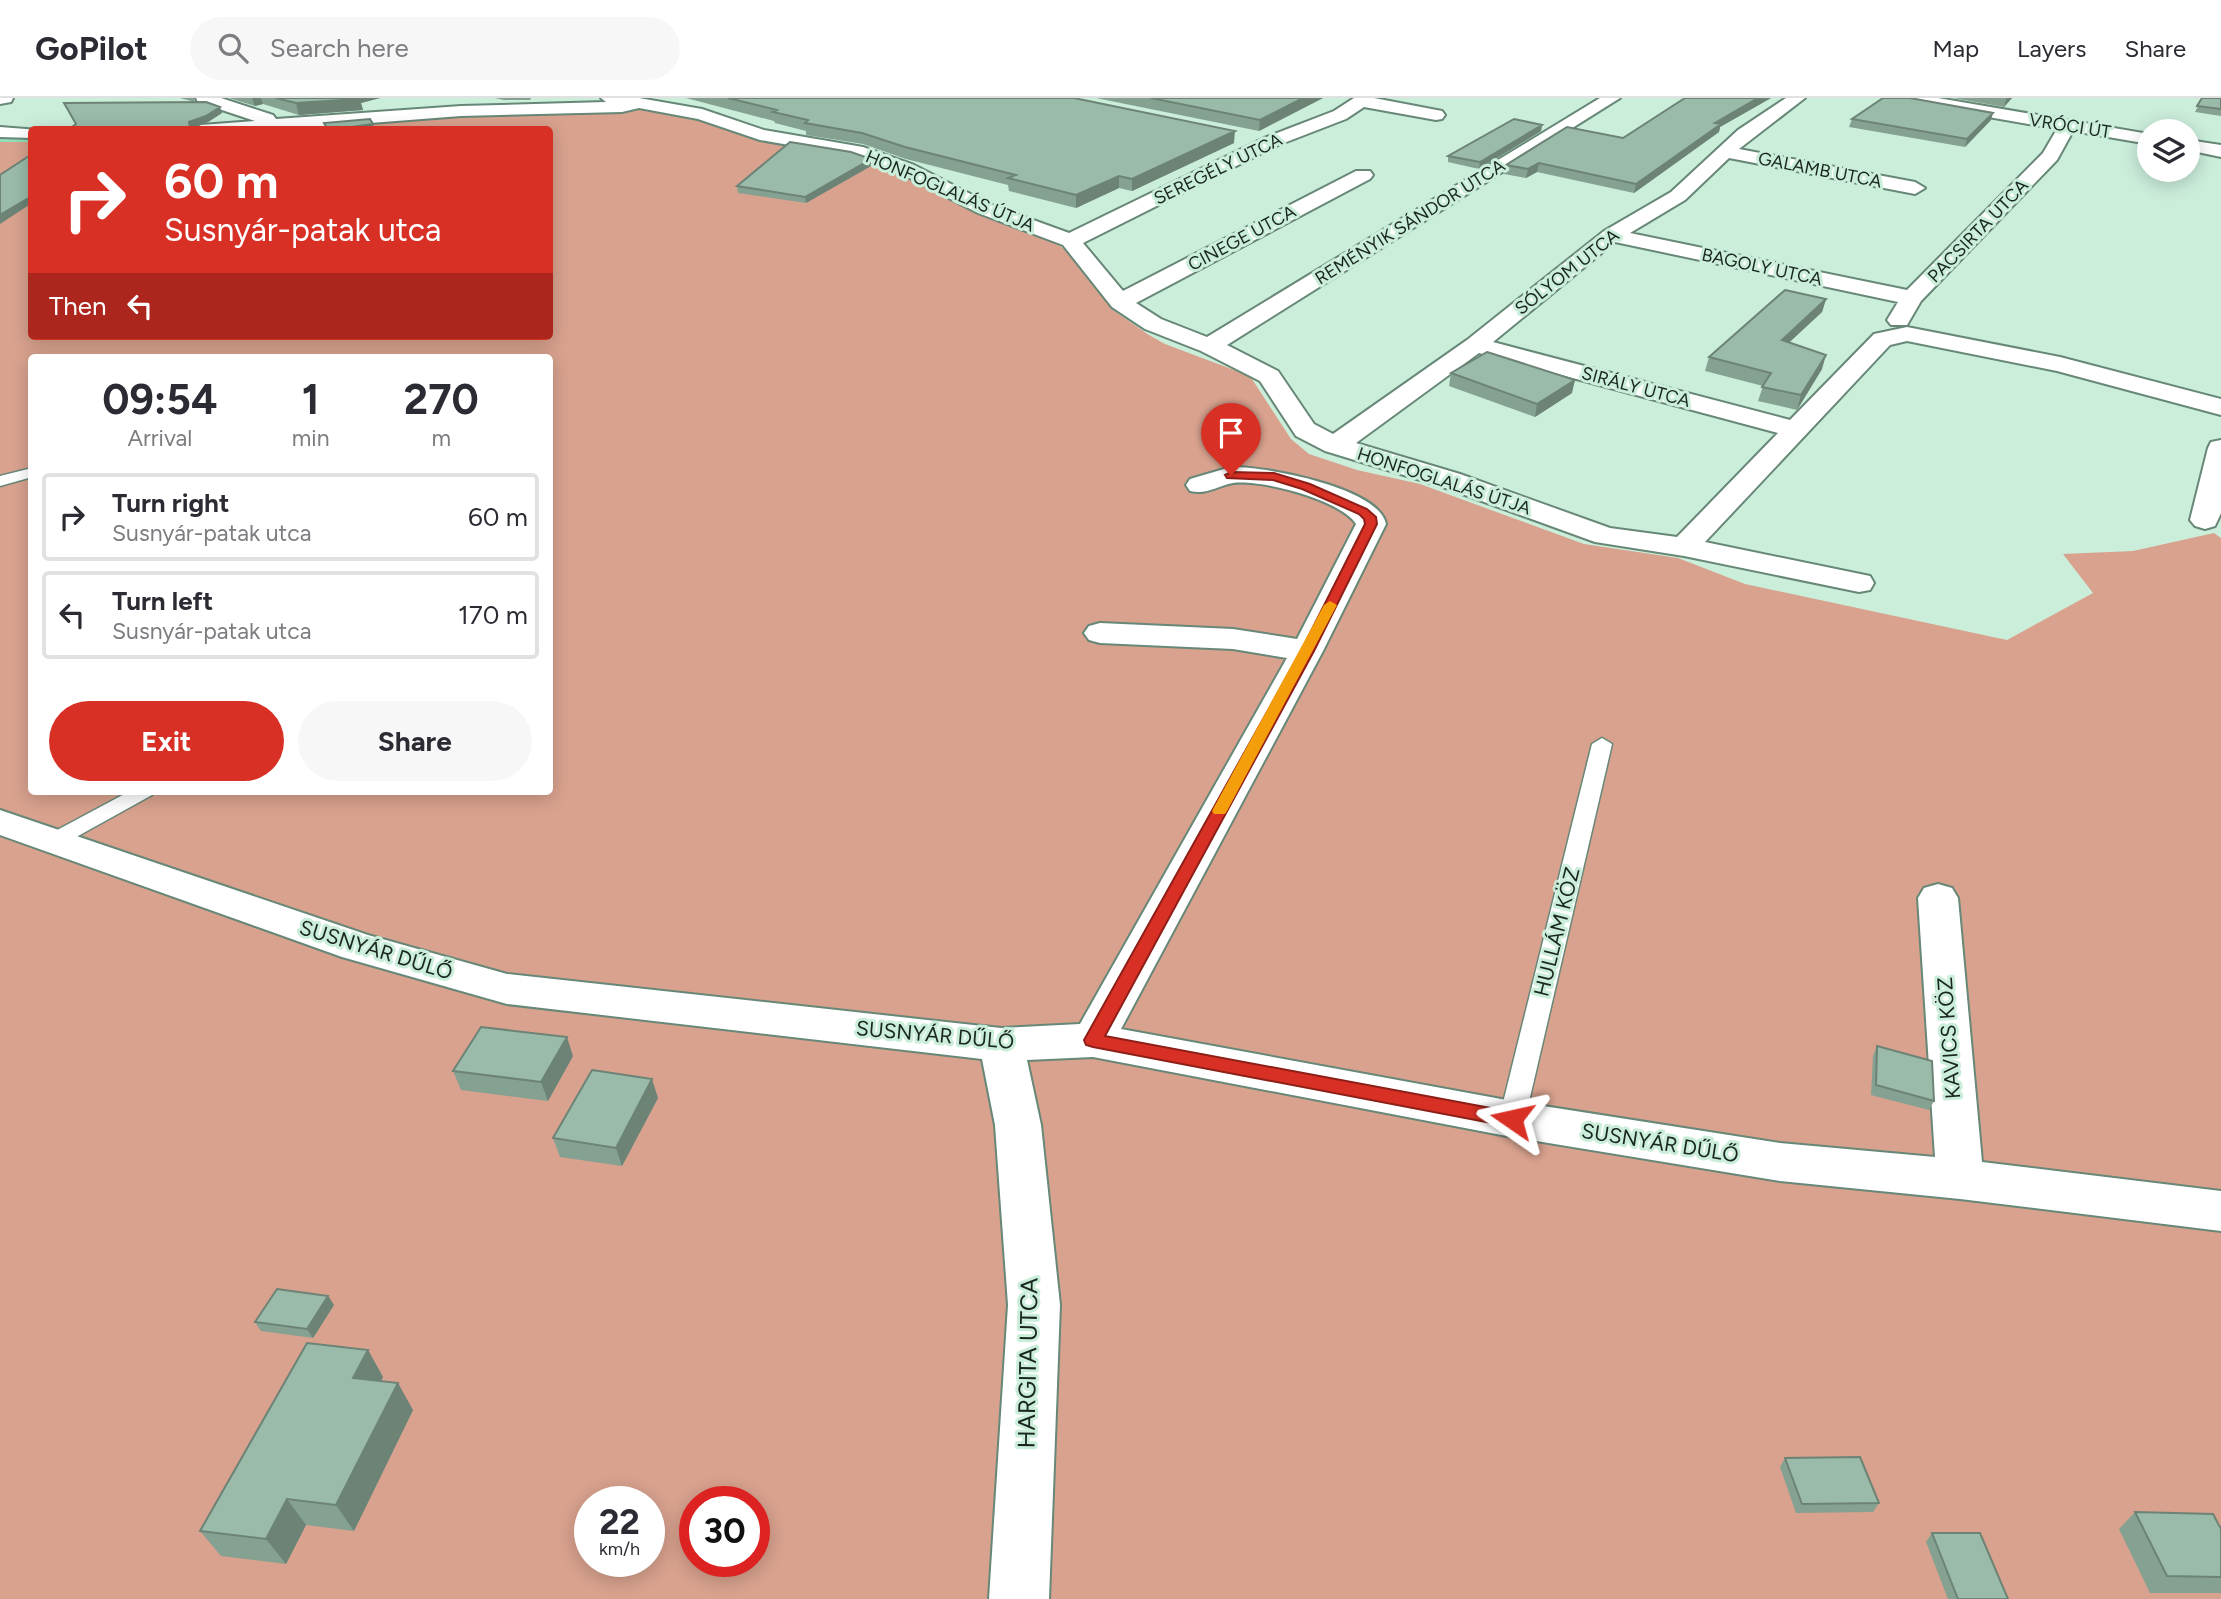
<!DOCTYPE html>
<meta charset="utf-8">
<style>
body{margin:0;font-family:Figtree,sans-serif;background:#f7f7f7;color:#2b2b33;height:100vh;display:flex;flex-direction:column;font-size:26px;white-space:nowrap}
*{box-sizing:border-box;margin:0}
p{font-size:23px;color:#7c7c81}
.icon{flex:none;width:38px;height:38px;fill:none;stroke:currentColor;stroke-width:2;stroke-linecap:round;stroke-linejoin:round}
.map{position:relative;flex:1;overflow:hidden}
.drawer{position:absolute;left:28px;top:256px;width:525px;height:441px;display:flex;flex-direction:column;background:#fff;border-radius:7px;box-shadow:0 4px 18px #0003}
.drawer>*{flex:none}
.top-card{position:absolute;left:28px;top:28px;width:525px;height:214px;border-radius:7px;box-shadow:0 4px 18px #0003;background:#d93025;color:#fff;overflow:hidden}
.buttons{position:absolute;left:2137px;top:21px;display:grid;gap:14px}
.buttons a{display:grid;place-items:center;width:63px;height:63px;border-radius:50%;background:#fff;box-shadow:0 4px 18px #0003;font-size:35px}
.speed{position:absolute;left:574px;top:1388px;display:flex;gap:14px;font-size:35px;font-weight:700;text-align:center}
.speed>*{display:grid;place-content:center;width:91px;height:91px;border-radius:50%;background:#fff;box-shadow:0 4px 18px #0003;line-height:1}
.speed small{font-size:18px;font-weight:400}
.speed .limit{border:10px solid #d22;background:#fff;color:#111}
.pin{position:absolute;display:grid;place-items:center;width:60px;height:60px;color:#fff;margin:-72px -30px;border-radius:50% 50% 50% 0;rotate:-45deg;box-shadow:0 0 7px #0007}
.pin .icon{rotate:45deg}
.me{position:absolute;width:77px;margin:-38px;rotate:281deg;stroke-linejoin:round;filter:drop-shadow(0 0 5px #0008)}
.turn{display:flex;align-items:center;gap:24px;height:147px;padding:0 21px;font-size:32px}
.turn .icon{width:91px;height:91px;stroke-width:2.5}
.turn b{display:block;font-size:49px;line-height:60px}
.then{display:flex;align-items:center;height:66px;padding:0 21px;background:#0003;gap:14px;font-size:26px}
.eta{display:flex;justify-content:space-evenly;align-items:center;height:119px;text-align:center}
.eta b{font-size:42px;font-weight:700;line-height:49px}
.cta{display:flex;gap:14px;margin-top:auto;padding:14px 21px}
.cta a{flex:1;height:80px;border-radius:42px;background:#d93025;color:#fff;font-size:28px;font-weight:700;line-height:80px;text-align:center}
.cta a+a{background:#f7f7f7;color:#2b2b33}
ul{padding:0;list-style:none}
li{display:flex;align-items:center;gap:21px;height:88px;margin:0 14px 10px;padding:0 7px;border:4px solid #e1e1e2;border-radius:7px}
li div{flex:1}
li b{display:block;font-size:26px}
li em{font-style:normal}
header{display:flex;align-items:center;gap:42px;box-sizing:border-box;height:98px;padding:0 35px;background:#fff;border-bottom:2px solid #e1e1e2}
header strong{font-size:33px}
nav{display:flex;gap:38px;margin-inline-start:auto;font-size:24px}
.search{width:490px;height:63px;background:#f7f7f7;display:flex;align-items:center;gap:18px;box-sizing:border-box;padding:0 24px;border-radius:38px;color:#7c7c81;font-size:26px}
.map>svg:first-child{display:block}
.green{fill:#d8a28e;fill-rule:evenodd}
.lines{fill:none;stroke-linecap:round;stroke-linejoin:round}
.stream{fill:#92dcb8;fill-rule:evenodd}
.lane-casing{stroke:#678777;stroke-width:3}
.street-casing{stroke:#678777;stroke-width:4}
.secondary-casing{stroke:#678777;stroke-width:4}
.lane{fill:#fff;fill-rule:evenodd}
.street{fill:#fff;fill-rule:evenodd}
.secondary{fill:#fff;fill-rule:evenodd}
.wall{fill:#84a191}
.shaded-wall{fill:#6c8376}
.building{fill:#9abba9;stroke:#6c8376;stroke-width:2}
.route{fill:#d93025;stroke:#8d1f18;stroke-width:2}
.slow{fill:#f59e0b}
.labels{text-anchor:middle;stroke-width:6;stroke-linejoin:round;paint-order:stroke}
.far-street-label{font-size:18px;fill:#1a2720;stroke:#cbeedb}
.street-label{font-size:21px;fill:#1a2720;stroke:#cbeedb}
.near-street-label{font-size:24px;fill:#1a2720;stroke:#cbeedb}
</style>
<header>
<strong>GoPilot</strong>
<div class="search"><svg class="icon" aria-label="search" viewBox="0 0 24 24"><circle cx="10" cy="10" r="6"/><path d="M15 15l6 6"/></svg>Search here</div>
<nav><a>Map</a><a>Layers</a><a>Share</a></nav>
</header>
<div class="map">
<svg width="2221" height="1501" viewBox="0 0 2221 1501">
<rect width="100%" height="100%" fill="#cbeedb"/>
<!-- green -->
<path class="green" d="M635 6 702 16 760 37 856 53 1052 142 1087 168 1113 212 1149 237 1165 246 1250 278 1291 341 1309 356 1357 372 1420 386 1584 446 1678 460 1745 486 2007 542 2093 495 2063 456 2133 453 2214 435 2221 440V1501H0V34L31 35 32 238H550V32L201 31ZM32 259H550V693H32ZM590 1404H649V1463H590ZM695 1404H754V1463H695Z"/>
<g class="lines">
<!-- stream -->
<path class="stream" d="M0 40H32V44H0Z"/>
<defs>
<path id="lane" d="M32 370V379L0 388V378Z
M1602 640 1612 646 1525 1021 1521 1028 1512 1031 1503 1028 1499 1021 1592 646Z
M130 693H155L152 697 60 748H46L43 743 46 738Z"/>
<path id="street" d="M196 0H221L273 17 276 21 461 8 606 4 601 0H639L702 11 764 32 863 49 914 67 992 107 1069 135 1264 40 1334 13 1354 0H1374L1442 13 1445 17 1442 21 1436 22 1364 9 1346 21 1276 48 1083 145 1123 193 1356 73H1370L1373 77 1370 81 1136 205 1161 221 1207 239 1600 0H1620L1227 247 1278 273 1314 326 1333 336 1467 242 1604 133 1671 94 1738 32 1786 0H1805L1739 51 1915 84 1925 90 1915 96 1729 60 1685 102 1630 135 1907 192 2043 55 2057 31 1908 5 1900 0H1938L2149 36V46L2073 33 2057 62 1921 203 1907 227H1891L1887 222 1898 204 1615 144 1493 244 1790 322 1874 236 1907 229 2060 259 2221 301V317L2057 273 1907 243 1890 247 1705 444 1870 478 1874 485 1870 492 1859 494 1684 458 1595 444 1440 388 1325 353 1296 338 1260 283 1201 253 1145 231 1112 209 1063 147 978 115 900 75 852 58 760 42 698 21 639 10 622 14 461 18 280 32H192L201 27 255 23 198 4ZM1479 255 1778 335 1677 439 1610 430 1460 376 1356 345Z
M0 29 39 32H32V40L0 39Z
M2188 42 2221 47V59L2188 52Z
M2221 342V415L2215 428 2205 431 2195 428 2190 422 2208 350 2211 344Z
M1231 369C1263 368 1379 389 1386 426L1323 553 1121 931 1512 1003 1780 1045 1935 1059 1918 800 1924 790 1938 786 1952 790 1958 800 1982 1064 2221 1093V1133L1960 1101 1780 1083 1512 1039 1093 959 1027 962 1041 1027 1060 1207 1049 1501H989L1008 1207 995 1027 982 961 507 906 342 859 0 737V712L368 837 507 876 1001 930 1080 926 1287 560 1233 551 1100 545 1089 542 1084 535 1089 528 1100 525 1233 531 1297 541 1356 426C1341 402 1261 381 1233 385 1217 388 1207 397 1190 393L1186 387 1190 381Z"/>
<path id="secondary" d="M0 0H13L11 4 0 6Z"/>
</defs>
<!-- lane casing -->
<use href="#lane" class="lane-casing"/>
<!-- street casing -->
<use href="#street" class="street-casing"/>
<!-- secondary casing -->
<use href="#secondary" class="secondary-casing"/>
<!-- lane -->
<use href="#lane" class="lane"/>
<!-- street -->
<use href="#street" class="street"/>
<!-- secondary -->
<use href="#secondary" class="secondary"/>
</g>
<!-- wall -->
<path class="wall" d="M180 0H194L195 4 220 9 222 15 208 24 191 30V32H68L76 26 64 5 195 4Z
M229 0H380L361 5 363 12 299 17 263 6 255 8Z
M495 0H531L530 2H504Z
M686 0H1074L1234 45 1132 93 1119 90 1076 110 1009 93 1008 87 906 61 863 46 806 37V33L775 25 774 23Z
M1096 0H1323L1259 33Z
M1685 0H1771L1720 29 1719 34 1634 95 1537 74 1526 80 1504 76 1506 67 1623 40Z
M1953 0H2012L2004 9Z
M2202 0H2221V18L2195 14Z
M1852 21 1991 22 1965 49 1849 29Z
M1542 27 1541 33 1479 71 1448 64V58Z
M871 61V68L806 105 738 95 737 88Z
M1826 201 1822 214 1789 244 1822 271 1797 312 1758 303 1763 288 1705 273 1709 259Z
M1451 275 1572 295 1535 319 1449 288Z
M1877 948 1934 1003 1929 1012 1871 997 1873 958Z
M573 958 548 1003 461 992 453 973Z
M658 1000 622 1068 560 1059 553 1040Z
M328 1198 334 1207 313 1240 261 1233 255 1224Z
M368 1252 383 1279 381 1283 413 1312 354 1433 306 1427 286 1466 221 1458 200 1433Z
M1785 1360 1879 1405 1873 1414 1796 1415 1780 1369Z
M2135 1414 2221 1431V1495H2150L2119 1431Z
M1932 1435 2008 1501H1948L1926 1444Z"/>
<!-- shaded-wall -->
<path class="shaded-wall" d="M252 0H261L263 6 255 8Z
M357 0H380L361 5 363 12 299 17 296 5Z
M1303 0H1323L1259 33 1260 22Z
M1758 0H1771L1720 29 1719 34 1634 95 1636 86 1715 25Z
M2008 0H2012L2004 9 2006 1Z
M220 9 222 15 208 24 191 30 189 24Z
M1993 15 1991 22 1965 49 1967 41Z
M373 26 375 32H330Z
M1542 27 1541 33 1479 71 1480 64Z
M1235 33 1234 45 1132 93V81Z
M871 61V68L806 105 805 99Z
M1539 65 1537 74 1526 80 1528 71Z
M1119 78V90L1076 110V97Z
M30 98 32 105 0 126V117Z
M1826 201 1822 214 1777 256 1782 242Z
M1826 257 1822 271 1797 312 1801 297Z
M1575 282 1572 295 1535 319 1537 306Z
M567 939 573 958 548 1003 541 984Z
M652 981 658 1000 622 1068 616 1050Z
M328 1198 334 1207 313 1240 307 1231Z
M368 1252 383 1279 369 1307 353 1280Z
M398 1285 413 1312 354 1433 336 1407Z
M287 1401 306 1427 286 1466 266 1441Z"/>
<!-- building -->
<path class="building" d="M276 0H359V1L296 5Z
M728 0H1074L1235 33 1132 81 1119 78 1076 97 1008 80 1016 77 905 49 862 35 805 25 808 22 773 14 777 12Z
M1151 0H1303L1260 22Z
M1685 0H1758L1715 25 1721 26 1636 86 1539 65 1528 71 1506 67 1567 29 1623 40Z
M1883 0H1910L1993 15 1967 41 1852 21Z
M2202 0H2221V11L2197 8Z
M206 4 220 9 206 18 189 24 190 29 186 32H68L76 26 64 5Z
M370 21 373 26 330 32H328L324 25Z
M1514 21 1542 27 1480 64 1448 58Z
M790 44 851 54 871 61 805 99 737 88Z
M32 56V98L0 117V77Z
M1785 192 1826 201 1782 242 1826 257 1801 297 1762 289 1771 275 1709 259Z
M1487 254 1575 282 1537 306 1451 275Z
M481 929 567 939 541 984 453 973Z
M1877 948 1932 963 1934 1003 1876 987Z
M592 972 652 981 616 1050 553 1040Z
M277 1191 328 1198 307 1231 255 1224Z
M307 1245 368 1252 353 1280 398 1285 336 1407 287 1401 266 1441 200 1433Z
M1860 1359 1879 1405 1802 1406 1785 1360Z
M2135 1414 2213 1416 2221 1431V1479L2167 1478Z
M1932 1435H1980L2008 1501H1958Z"/>
<!-- route -->
<path class="route" d="M1231 374 1274 375 1310 386 1367 411 1376 419 1377 426 1314 553 1105 938 1512 1014 1519 1016 1522 1021 1519 1027 1512 1029 1093 949 1086 947 1084 942 1301 553 1365 426 1364 421 1359 416 1302 391 1273 382 1227 380 1225 377Z"/>
<!-- slow -->
<path class="slow" d="M1330 503 1337 507 1227 713 1225 716H1214L1212 713 1324 507Z"/>
<g class="labels">
<!-- far-street labels -->
<g class="far-street-label">
<text transform="translate(2070 28) rotate(9)" y="6">VRÓCI ÚT</text>
<text transform="translate(1218 71) rotate(-26)" y="6">SEREGÉLY UTCA</text>
<text transform="translate(1820 72) rotate(11)" y="6">GALAMB UTCA</text>
<text transform="translate(950 93) rotate(23)" y="6">HONFOGLALÁS ÚTJA</text>
<text transform="translate(1410 124) rotate(-32)" y="6">REMÉNYIK SÁNDOR UTCA</text>
<text transform="translate(1978 133) rotate(-46)" y="6">PACSIRTA UTCA</text>
<text transform="translate(1242 140) rotate(-28)" y="6">CINEGE UTCA</text>
<text transform="translate(1762 169) rotate(12)" y="6">BAGOLY UTCA</text>
<text transform="translate(1567 174) rotate(-38)" y="6">SÓLYOM UTCA</text>
<text transform="translate(1636 289) rotate(15)" y="6">SIRÁLY UTCA</text>
<text transform="translate(1444 383) rotate(18)" y="6">HONFOGLALÁS ÚTJA</text>
</g>
<!-- street labels -->
<g class="street-label">
<text transform="translate(1557 834) rotate(-76)" y="7">HULLÁM KÖZ</text>
<text transform="translate(376 852) rotate(17)" y="7">SUSNYÁR DŰLŐ</text>
<text transform="translate(935 937) rotate(5)" y="7">SUSNYÁR DŰLŐ</text>
<text transform="translate(1949 940) rotate(-94)" y="7">KAVICS KÖZ</text>
<text transform="translate(1660 1045) rotate(9)" y="7">SUSNYÁR DŰLŐ</text>
</g>
<!-- near-street labels -->
<g class="near-street-label">
<text transform="translate(1028 1265) rotate(-89)" y="8">HARGITA UTCA</text>
</g>
</g>
</svg>
<div class="buttons">
<a><svg class="icon" aria-label="layers" viewBox="0 0 24 24"><path d="M12 4l9 5-9 5-9-5zM3 14l9 5 9-5"/></svg></a>
</div>
<div class="speed"><div>22<small>km/h</small></div><div class="limit">30</div></div>
<div class="pin" style="left:1231px;top:377px;background:#d93025"><svg class="icon" aria-label="arrive" viewBox="0 0 24 24"><path d="M6 21V4h12l-3 4 3 4H6"/></svg></div>
<svg class="me" style="left:1512px;top:1021px" viewBox="-20 -20 40 40"><path d="M0-17L14 15 0 8-14 15z" fill="#d93025" stroke="#fff" stroke-width="4"/></svg>
<div class="top-card">
<div class="turn"><svg class="icon" aria-label="right" viewBox="0 0 24 24"><path d="M7 20v-9h11M14 6l5 5-5 5"/></svg><div><b>60 m</b>Susnyár-patak utca</div></div>
<div class="then">Then<svg class="icon" aria-label="left" viewBox="0 0 24 24"><path d="M17 20v-9H6M10 6l-5 5 5 5"/></svg></div>
</div>
<section class="drawer">
<div class="eta">
<div><b>09:54</b><p>Arrival</p></div>
<div><b>1</b><p>min</p></div>
<div><b>270</b><p>m</p></div>
</div>
<ul>
<li><svg class="icon" aria-label="right" viewBox="0 0 24 24"><path d="M7 20v-9h11M14 6l5 5-5 5"/></svg><div><b>Turn right</b><p>Susnyár-patak utca</p></div><em>60 m</em></li>
<li><svg class="icon" aria-label="left" viewBox="0 0 24 24"><path d="M17 20v-9H6M10 6l-5 5 5 5"/></svg><div><b>Turn left</b><p>Susnyár-patak utca</p></div><em>170 m</em></li>
</ul>
<div class="cta"><a>Exit</a><a>Share</a></div>
</section>
</div>
